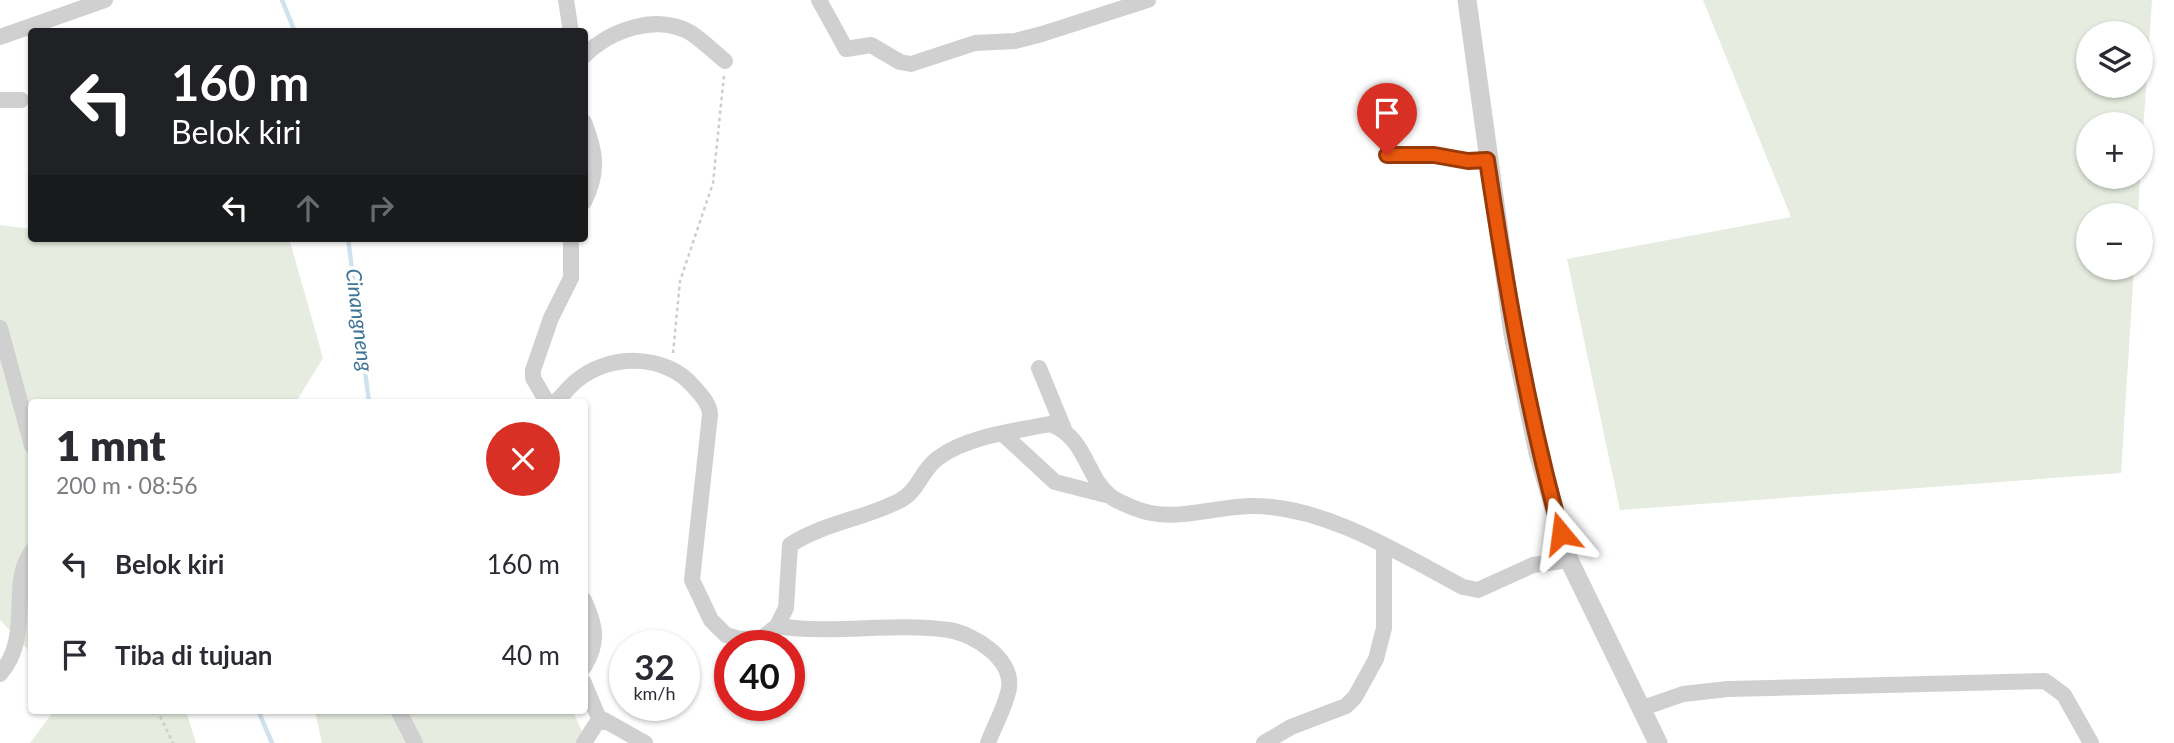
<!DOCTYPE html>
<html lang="id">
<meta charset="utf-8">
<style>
body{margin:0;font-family:Lato,sans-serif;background:#f7f7f7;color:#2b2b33;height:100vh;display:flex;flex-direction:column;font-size:26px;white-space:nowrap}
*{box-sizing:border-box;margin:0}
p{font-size:23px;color:#7c7c81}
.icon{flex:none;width:38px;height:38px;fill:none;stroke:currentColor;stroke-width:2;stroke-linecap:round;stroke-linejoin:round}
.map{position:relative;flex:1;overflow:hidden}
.details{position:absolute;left:28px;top:399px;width:560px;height:315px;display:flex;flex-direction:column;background:#fff;border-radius:7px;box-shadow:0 2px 5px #0004}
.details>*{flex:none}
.top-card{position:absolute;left:28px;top:28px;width:560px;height:214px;border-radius:7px;box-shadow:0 2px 5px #0004;background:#202124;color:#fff;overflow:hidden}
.controls{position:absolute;left:2076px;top:21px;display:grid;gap:14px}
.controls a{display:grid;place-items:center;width:77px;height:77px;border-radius:50%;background:#fff;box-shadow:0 2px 5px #0004;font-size:35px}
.speed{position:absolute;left:609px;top:630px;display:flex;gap:14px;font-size:35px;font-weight:700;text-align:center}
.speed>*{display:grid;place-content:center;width:91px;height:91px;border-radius:50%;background:#fff;box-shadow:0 2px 5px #0004;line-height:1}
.speed small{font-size:18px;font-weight:400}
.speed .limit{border:10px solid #d22;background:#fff;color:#111}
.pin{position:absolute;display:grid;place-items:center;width:60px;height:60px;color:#fff;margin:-72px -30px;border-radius:50% 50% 50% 0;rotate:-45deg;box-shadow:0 0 7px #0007}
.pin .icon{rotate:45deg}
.me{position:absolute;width:77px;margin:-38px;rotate:344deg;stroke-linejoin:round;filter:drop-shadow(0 0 5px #0008)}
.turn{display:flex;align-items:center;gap:24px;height:147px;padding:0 28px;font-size:32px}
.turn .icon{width:91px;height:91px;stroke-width:2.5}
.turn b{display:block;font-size:49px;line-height:60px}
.lanes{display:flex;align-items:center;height:66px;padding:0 28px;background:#0003;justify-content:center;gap:35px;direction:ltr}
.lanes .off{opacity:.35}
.round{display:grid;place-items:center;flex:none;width:74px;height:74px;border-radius:37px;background:#f7f7f7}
.headline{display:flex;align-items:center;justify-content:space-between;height:119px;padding:0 28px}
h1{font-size:42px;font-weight:800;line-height:52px}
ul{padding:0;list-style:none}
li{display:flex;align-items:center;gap:21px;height:91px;padding:0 28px}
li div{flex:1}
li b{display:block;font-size:26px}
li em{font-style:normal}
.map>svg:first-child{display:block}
.green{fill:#e6ecdf;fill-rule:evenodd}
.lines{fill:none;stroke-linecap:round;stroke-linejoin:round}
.stream{stroke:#cfe2ee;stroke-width:4.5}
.path{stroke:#cdcdcd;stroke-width:2.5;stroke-dasharray:3.5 3.5;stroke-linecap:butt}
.minor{stroke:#d0d0d0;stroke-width:16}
.tertiary{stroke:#d0d0d0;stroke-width:19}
.route-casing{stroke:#983908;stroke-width:18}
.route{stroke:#ea580c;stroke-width:12}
.labels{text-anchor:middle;stroke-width:7;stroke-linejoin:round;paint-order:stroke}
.water-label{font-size:21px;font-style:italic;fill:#3f7597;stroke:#fff}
</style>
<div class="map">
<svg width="2174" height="743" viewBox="0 0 2174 743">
<rect width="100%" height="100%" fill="#fff"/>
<!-- green -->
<path class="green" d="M1703 0H2152L2140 176V124H2088V177H2140L2138 215H2088V268H2134L2121 473 1620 510 1567 259 1791 217ZM2088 33H2140V86H2088Z
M0 225 31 229 32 238 108 241 111 238H289L323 358 296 402H32L31 653 0 620Z
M54 711H186L196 743H30Z
M315 711H573L587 743H322Z"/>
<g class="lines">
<!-- stream -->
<path class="stream" d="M282 0 295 32
M348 238 369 402
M258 710 272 743"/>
<!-- path -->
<path class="path" d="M673 353 680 281 713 183 724 75
M157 710 173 743"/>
<!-- minor -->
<path class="minor" d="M566 0 571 32
M819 0 846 49 871 45 900 62 911 64 975 43 1015 41 1042 34 1148 0
M0 37 105 0
M584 56C610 30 657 13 691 33 703 41 714 52 725 61
M0 100H21
M584 122C596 152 599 172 584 202
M1387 155 1434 154 1468 161 1487 160
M0 328 32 446
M1039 368 1064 429
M547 402 533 378V370L551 318 571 278V238
M556 402C562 396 568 388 575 382 608 353 666 353 694 387 701 395 710 404 710 415L692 580 711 620 726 635 740 639 762 638 777 626 786 608 790 545C823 523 864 519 899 501 919 491 921 470 938 458 968 436 1014 431 1050 424 1086 437 1085 475 1110 496 1116 501 1127 505 1134 508 1173 524 1210 507 1250 506 1324 505 1399 553 1463 587L1478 590 1533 565 1569 560
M1003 434 1055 482 1110 496
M584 600C596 626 599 642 584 667
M777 626C834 635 892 622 949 630 973 634 1013 658 1009 688 1006 706 994 726 988 743
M0 674C34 635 7 584 32 551
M584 683 600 721
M1640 709 1683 694 1728 689 2045 681 2064 695 2091 743
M398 710 415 743
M584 743 596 724 604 720 645 743
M1264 743 1291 727 1346 706 1355 697 1376 659 1384 628V547"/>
<!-- tertiary -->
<path class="tertiary" d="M1467 0 1513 334 1538 453 1569 560 1658 743"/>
</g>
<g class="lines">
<defs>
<path id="route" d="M1387 155H1434L1468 161 1487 160C1506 286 1527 410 1561 533"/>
</defs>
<!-- route casing -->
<use href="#route" class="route-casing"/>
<!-- route -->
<use href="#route" class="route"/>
</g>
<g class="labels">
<!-- water labels -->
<g class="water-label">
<text transform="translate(359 320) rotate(83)" y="7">Cinangneng</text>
</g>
</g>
</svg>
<div class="controls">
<a><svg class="icon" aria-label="layers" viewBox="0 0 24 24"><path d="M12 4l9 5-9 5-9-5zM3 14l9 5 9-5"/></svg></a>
<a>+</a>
<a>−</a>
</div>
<div class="speed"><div>32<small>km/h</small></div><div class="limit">40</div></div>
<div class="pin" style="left:1387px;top:155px;background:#d93025"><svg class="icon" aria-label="arrive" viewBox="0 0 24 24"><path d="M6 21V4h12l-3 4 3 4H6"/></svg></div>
<svg class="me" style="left:1561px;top:533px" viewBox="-20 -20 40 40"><path d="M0-17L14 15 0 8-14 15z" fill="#ea580c" stroke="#fff" stroke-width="4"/></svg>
<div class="top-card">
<div class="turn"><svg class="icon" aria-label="left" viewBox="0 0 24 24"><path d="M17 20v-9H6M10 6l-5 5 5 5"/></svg><div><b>160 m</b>Belok kiri</div></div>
<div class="lanes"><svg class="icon" aria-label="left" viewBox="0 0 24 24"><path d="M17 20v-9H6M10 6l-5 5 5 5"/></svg><svg class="icon off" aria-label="ahead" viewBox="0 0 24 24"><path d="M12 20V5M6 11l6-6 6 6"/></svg><svg class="icon off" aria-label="right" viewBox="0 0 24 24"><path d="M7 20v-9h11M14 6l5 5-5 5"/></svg></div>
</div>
<section class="details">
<div class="headline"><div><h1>1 mnt</h1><p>200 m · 08:56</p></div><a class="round" style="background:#d93025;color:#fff"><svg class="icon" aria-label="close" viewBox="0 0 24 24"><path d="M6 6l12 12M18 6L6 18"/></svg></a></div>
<ul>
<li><svg class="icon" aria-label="left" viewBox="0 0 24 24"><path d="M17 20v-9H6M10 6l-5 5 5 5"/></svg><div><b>Belok kiri</b></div><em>160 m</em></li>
<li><svg class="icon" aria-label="arrive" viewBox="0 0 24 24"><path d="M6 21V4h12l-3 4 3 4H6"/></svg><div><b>Tiba di tujuan</b></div><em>40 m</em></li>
</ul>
</section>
</div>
